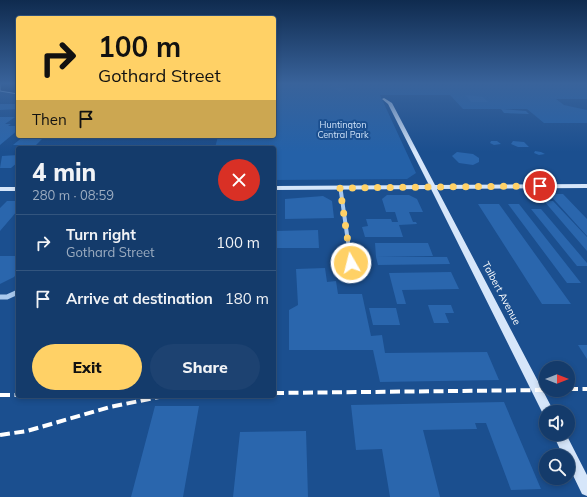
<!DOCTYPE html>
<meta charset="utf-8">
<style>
body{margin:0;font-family:Mulish,sans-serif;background:#1d4271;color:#f1f3f6;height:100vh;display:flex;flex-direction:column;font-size:15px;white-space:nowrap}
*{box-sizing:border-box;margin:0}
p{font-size:13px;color:#9dadc1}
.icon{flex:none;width:22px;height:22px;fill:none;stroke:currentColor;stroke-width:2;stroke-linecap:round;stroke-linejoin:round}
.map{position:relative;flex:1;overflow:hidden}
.drawer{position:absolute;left:16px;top:146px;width:260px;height:252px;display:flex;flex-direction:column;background:#143b6b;border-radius:4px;box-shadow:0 2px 6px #0003,0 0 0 1px #33557e}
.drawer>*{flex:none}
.hud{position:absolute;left:16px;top:16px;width:260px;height:122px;border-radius:4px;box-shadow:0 2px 6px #0003,0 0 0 1px #33557e;background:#ffd166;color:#111;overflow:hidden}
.needle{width:26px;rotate:90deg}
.controls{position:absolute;left:539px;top:361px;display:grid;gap:8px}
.controls a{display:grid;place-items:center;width:36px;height:36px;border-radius:50%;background:#143b6b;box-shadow:0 2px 6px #0003,0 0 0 1px #33557e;font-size:20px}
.pin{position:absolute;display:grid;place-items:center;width:34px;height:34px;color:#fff;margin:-17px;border:2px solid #fff;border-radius:50%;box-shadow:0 1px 4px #0007}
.me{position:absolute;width:44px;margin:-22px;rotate:352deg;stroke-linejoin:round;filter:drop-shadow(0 0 3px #0008)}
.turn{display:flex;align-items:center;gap:14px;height:84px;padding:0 16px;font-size:18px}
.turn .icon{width:52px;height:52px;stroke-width:2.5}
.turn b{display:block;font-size:28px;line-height:34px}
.then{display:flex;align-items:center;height:38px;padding:0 16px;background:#0003;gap:8px;font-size:15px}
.round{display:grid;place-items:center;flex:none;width:42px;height:42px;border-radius:21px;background:#1d4271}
.head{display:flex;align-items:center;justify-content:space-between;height:68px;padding:0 16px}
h1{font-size:24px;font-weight:800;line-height:30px}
.action{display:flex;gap:8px;margin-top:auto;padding:8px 16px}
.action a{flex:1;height:46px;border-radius:24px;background:#ffd166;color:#111;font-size:16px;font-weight:800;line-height:46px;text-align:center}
.action a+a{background:#1d4271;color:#f1f3f6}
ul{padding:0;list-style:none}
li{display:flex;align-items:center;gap:12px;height:56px;padding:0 16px;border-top:1px solid #33557e}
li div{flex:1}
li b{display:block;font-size:15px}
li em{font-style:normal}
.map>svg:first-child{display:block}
.green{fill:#2461a8}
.water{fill:#123a6d;stroke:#9cc4f0}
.building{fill:#2a66ad}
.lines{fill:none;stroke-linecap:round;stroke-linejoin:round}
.street-far2{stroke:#a9c9ee;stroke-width:3}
.street-far1{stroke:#a9c9ee;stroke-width:4}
.street{stroke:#a9c9ee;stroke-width:5}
.secondary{fill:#d6e6fa;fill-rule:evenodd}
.rail{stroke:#fff;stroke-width:4;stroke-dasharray:10 4.5;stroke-linecap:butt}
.route{stroke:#ffd166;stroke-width:7;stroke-dasharray:0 12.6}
.labels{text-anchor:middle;stroke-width:4;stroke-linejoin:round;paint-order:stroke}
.far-park-label{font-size:9px;fill:#cfe3fa;stroke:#1b4f8f}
.street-label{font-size:10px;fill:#fff;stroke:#1b4f8f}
</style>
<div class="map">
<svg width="587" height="497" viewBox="0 0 587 497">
<rect width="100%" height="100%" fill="#1b4f8f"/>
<!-- green -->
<path class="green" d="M274 83H587V99H556L564 105 587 110V123H544L527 109H463L450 95H380L416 173 407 179 274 180V148H215L218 136H274Z"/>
<!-- water -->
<path class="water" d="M0 83H18V94L0 91Z"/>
<!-- building -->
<path class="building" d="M336 84 347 89 339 91 329 86Z
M465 95 483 97 488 102H471Z
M0 104H18V109L0 110Z
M501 109 526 111 529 114 504 113Z
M0 117H15L5 124H11L8 126H18V130L0 145Z
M24 136H45L33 148H25L28 145H13Z
M491 141H497L501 144 494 145 490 143Z
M513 141 524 142 529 147H518L511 144Z
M535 151 541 152 545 154 539 155 534 153Z
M457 152 473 154 479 158V162L473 165 459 163 452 156Z
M18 155V162L11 168H0L2 156Z
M549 194H563L587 219V236Z
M387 195H409L417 199 423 212H409L413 222H416L417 224 399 225 403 237H365L362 227 368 226 366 219H391L392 222H398L395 212H386L382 199Z
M323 196 332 201 334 218 285 219V199Z
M7 201H18V210L0 231V208Z
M544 201H553L587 237V251Z
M478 204H499L571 304H542Z
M508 204H519L581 283H567Z
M531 209H541L587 263V266H577Z
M318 230 319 248H277L274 231Z
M375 243H428L433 256 376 257Z
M0 256H18V272L14 277 0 284Z
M376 257H447L450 264 378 265Z
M325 268 327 282 336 281 338 294H362L371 336 382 335 385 353 487 352 499 380 380 382 373 350H289V310L298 305 296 269Z
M451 272 459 289 402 290 406 304H397L389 273Z
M428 305H451L454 313H445L449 323H434Z
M369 308H396L400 325H373Z
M578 345H587V359Z
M504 402 541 489 511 490 486 423H475L477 429 423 430 440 497H390L382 449 356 450 351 405Z
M155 406H199L183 497H131Z
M306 431 308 497H233L240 432Z"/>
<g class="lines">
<!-- street-far2 -->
<path class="street-far2" d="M340 188 341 193"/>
<!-- street-far1 -->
<path class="street-far1" d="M341 192 351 263"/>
<!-- street -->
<path class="street" d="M0 297H7L18 292"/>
<!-- secondary -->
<path class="secondary" d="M384 98 392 103 435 185 587 184V188L437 189 552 408 554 412H546V417L544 416 431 189 274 190V186L429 185 388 104 382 99Z
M0 187H18V191H0Z
M553 434H566L587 475V496L582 494 568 465V456H563Z"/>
<!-- rail -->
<path class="rail" d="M568 389H587
M274 393 546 390
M0 395H18
M0 435 27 431 110 407 164 396"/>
</g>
<!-- sky -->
<linearGradient id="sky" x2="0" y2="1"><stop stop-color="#0f2b4f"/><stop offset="0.55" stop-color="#39639b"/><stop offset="1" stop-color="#39639b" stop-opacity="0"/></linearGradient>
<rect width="587" height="152" fill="url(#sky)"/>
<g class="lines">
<!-- route -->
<path class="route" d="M351 263 340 188 540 186"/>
</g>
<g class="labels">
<!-- far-park labels -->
<g class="far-park-label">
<text x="343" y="128">Huntington<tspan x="343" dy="10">Central Park</tspan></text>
</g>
<!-- street labels -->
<g class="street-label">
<text transform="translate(502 293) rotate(62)" y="4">Talbert Avenue</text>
</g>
</g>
</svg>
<div class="controls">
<a><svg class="needle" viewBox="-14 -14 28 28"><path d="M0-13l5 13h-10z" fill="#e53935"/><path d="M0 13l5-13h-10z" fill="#9dadc1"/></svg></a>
<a><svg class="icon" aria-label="sound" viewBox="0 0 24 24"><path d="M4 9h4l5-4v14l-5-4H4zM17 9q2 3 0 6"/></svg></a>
<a><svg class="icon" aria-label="search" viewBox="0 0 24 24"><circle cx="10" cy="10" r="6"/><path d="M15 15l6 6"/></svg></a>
</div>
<div class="pin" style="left:540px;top:186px;background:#d93025"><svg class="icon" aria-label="arrive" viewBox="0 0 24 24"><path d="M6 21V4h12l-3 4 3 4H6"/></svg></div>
<svg class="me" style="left:351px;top:263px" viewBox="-20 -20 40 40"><circle r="17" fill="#ffd166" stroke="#fff" stroke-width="3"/><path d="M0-11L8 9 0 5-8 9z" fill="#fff"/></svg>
<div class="hud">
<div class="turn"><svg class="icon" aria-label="right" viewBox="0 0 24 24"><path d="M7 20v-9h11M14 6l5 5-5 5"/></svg><div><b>100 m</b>Gothard Street</div></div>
<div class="then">Then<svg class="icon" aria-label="arrive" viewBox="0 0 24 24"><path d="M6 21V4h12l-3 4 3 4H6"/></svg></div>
</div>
<section class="drawer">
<div class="head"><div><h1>4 min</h1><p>280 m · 08:59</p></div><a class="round" style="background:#d93025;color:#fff"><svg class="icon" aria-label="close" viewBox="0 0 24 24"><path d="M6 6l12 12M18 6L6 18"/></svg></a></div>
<ul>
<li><svg class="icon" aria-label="right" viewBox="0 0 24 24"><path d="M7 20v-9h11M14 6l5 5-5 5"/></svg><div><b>Turn right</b><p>Gothard Street</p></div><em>100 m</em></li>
<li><svg class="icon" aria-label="arrive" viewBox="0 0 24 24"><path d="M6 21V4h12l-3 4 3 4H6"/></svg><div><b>Arrive at destination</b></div><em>180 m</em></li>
</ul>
<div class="action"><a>Exit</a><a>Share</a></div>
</section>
</div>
